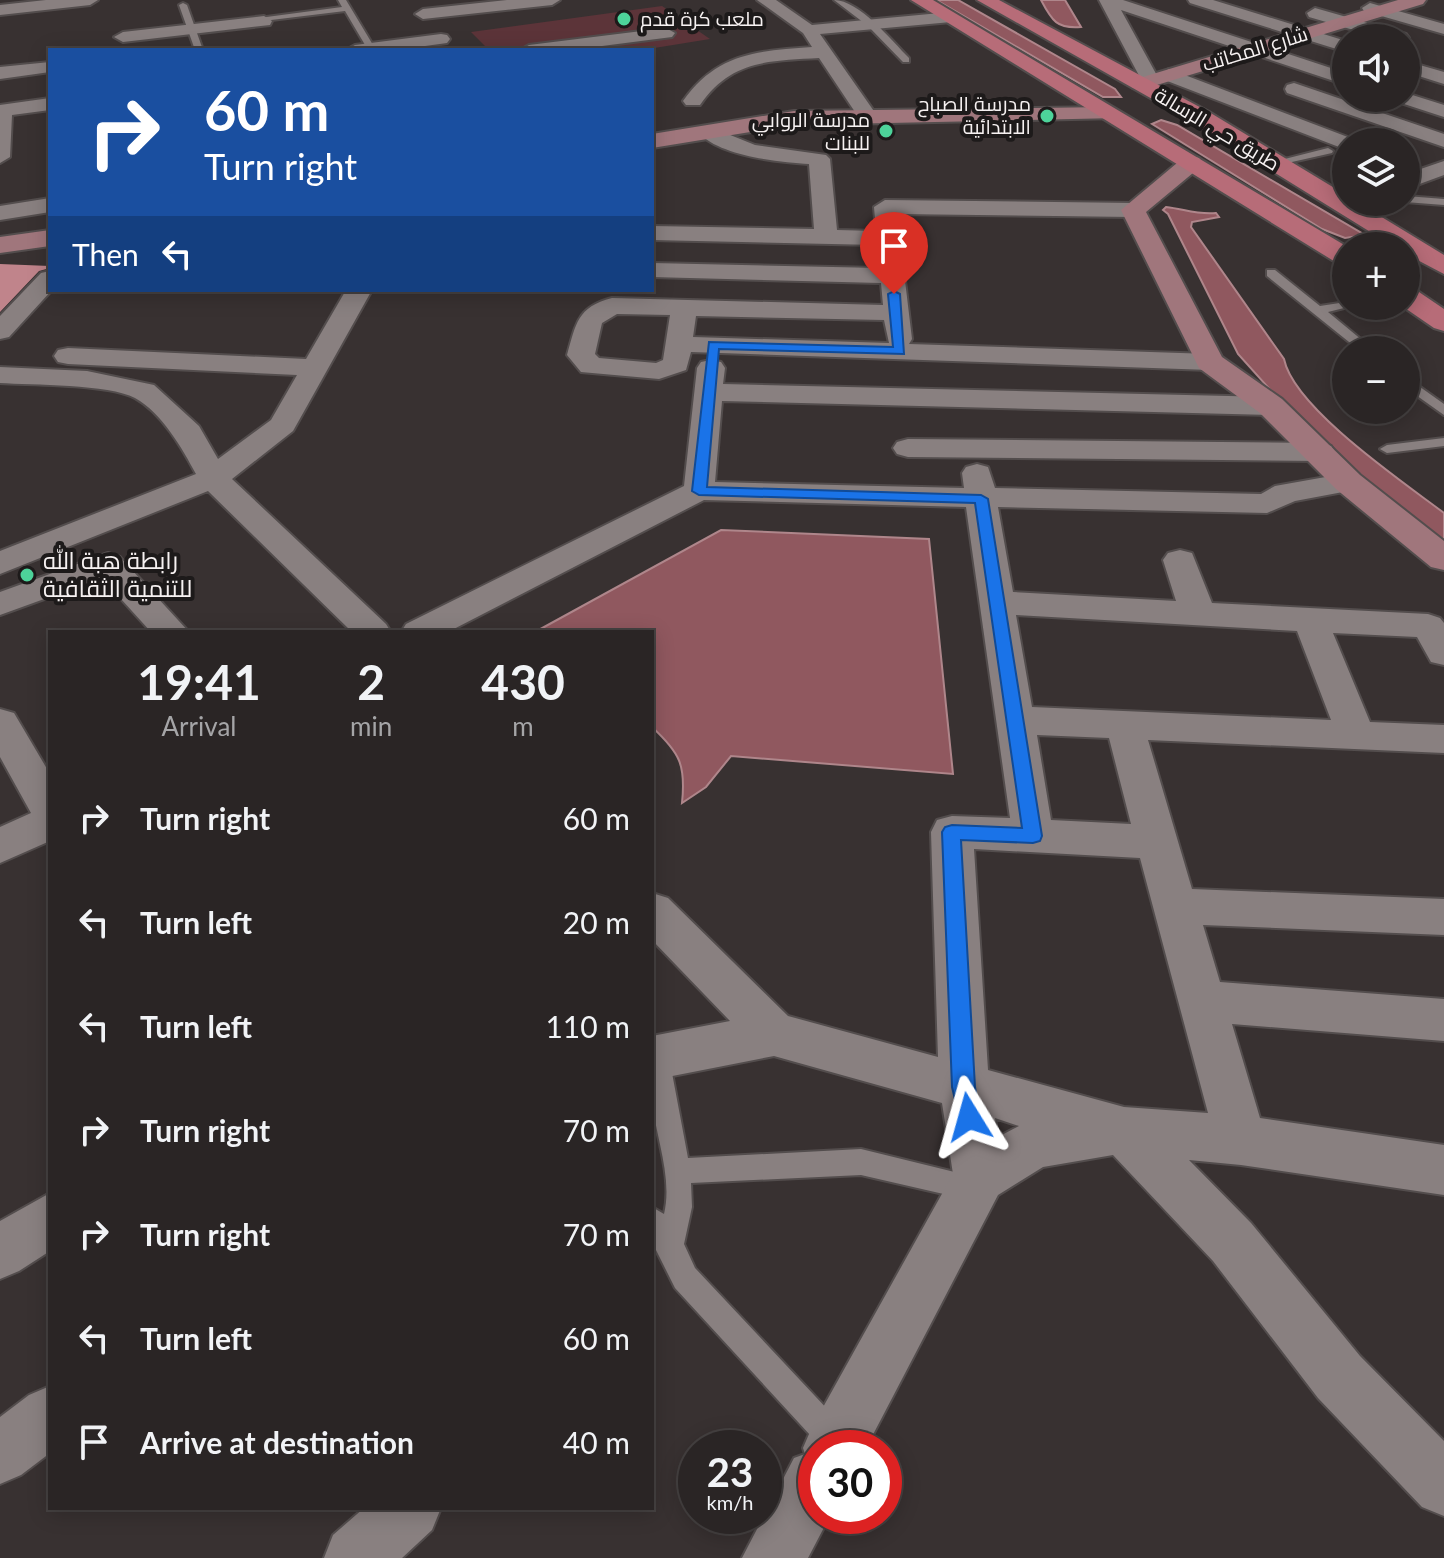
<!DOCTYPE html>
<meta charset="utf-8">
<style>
body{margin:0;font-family:Lato,Cairo,sans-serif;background:#363132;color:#f1f3f6;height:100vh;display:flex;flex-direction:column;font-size:30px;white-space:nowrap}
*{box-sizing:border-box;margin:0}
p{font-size:26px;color:#a5a5a7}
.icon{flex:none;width:44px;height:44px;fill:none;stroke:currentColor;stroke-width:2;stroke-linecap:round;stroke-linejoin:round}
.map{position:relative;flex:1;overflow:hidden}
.sheet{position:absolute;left:48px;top:630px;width:606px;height:880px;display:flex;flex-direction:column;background:#2a2525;border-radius:0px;box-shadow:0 4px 20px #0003,0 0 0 2px #464242}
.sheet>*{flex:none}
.guide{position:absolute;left:48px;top:48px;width:606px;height:244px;border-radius:0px;box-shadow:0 4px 20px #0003,0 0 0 2px #464242;background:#1a4fa0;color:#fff;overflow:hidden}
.fabs{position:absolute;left:1332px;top:24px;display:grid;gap:16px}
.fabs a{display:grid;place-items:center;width:88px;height:88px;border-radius:50%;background:#2a2525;box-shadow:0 4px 20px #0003,0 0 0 2px #464242;font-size:40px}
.speed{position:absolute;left:678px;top:1430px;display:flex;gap:16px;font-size:40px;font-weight:700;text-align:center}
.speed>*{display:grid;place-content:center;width:104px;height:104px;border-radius:50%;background:#2a2525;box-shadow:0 4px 20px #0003,0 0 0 2px #464242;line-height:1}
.speed small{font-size:20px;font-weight:400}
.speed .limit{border:12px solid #d22;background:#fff;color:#111}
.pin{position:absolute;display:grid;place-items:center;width:68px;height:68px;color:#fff;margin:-82px -34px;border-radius:50% 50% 50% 0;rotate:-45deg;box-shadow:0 0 8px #0007}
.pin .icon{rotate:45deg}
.me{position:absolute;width:88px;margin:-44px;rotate:352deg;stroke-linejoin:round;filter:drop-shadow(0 0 6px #0008)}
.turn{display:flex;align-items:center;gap:28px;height:168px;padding:0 24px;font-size:36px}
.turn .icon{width:104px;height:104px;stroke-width:2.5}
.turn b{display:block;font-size:56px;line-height:68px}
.then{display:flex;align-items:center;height:76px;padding:0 24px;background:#0003;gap:16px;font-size:30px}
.eta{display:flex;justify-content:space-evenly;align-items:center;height:136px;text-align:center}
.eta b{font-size:48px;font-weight:700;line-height:56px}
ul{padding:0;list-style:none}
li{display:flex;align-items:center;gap:24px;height:104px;padding:0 24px}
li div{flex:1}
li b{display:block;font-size:30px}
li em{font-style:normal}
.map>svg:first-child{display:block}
.green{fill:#5c3439}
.water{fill:#90585f;stroke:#af868b;stroke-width:2}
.building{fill:#c0848b}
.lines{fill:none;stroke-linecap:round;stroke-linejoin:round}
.lane-casing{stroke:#534d4d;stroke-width:4}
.street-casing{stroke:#534d4d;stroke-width:4}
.secondary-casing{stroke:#534d4d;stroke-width:4}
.primary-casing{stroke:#534d4d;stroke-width:4}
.lane{fill:#898080;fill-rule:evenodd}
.street{fill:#898080;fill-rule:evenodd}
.secondary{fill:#a0767c;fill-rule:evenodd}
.primary{fill:#b76c78;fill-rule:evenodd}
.route{fill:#1a73e8;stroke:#114b97;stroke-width:2}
.poi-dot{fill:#4dd39a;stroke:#1d1a1a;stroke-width:3}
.labels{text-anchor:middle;stroke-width:8;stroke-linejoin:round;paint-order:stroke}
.far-poi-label{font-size:20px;fill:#f6f1f1;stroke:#1d1a1a;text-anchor:end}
.far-street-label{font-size:20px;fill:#f6f1f1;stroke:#1d1a1a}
.poi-label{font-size:24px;fill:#f6f1f1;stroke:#1d1a1a;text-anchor:start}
</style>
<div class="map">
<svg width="1444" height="1558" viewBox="0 0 1444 1558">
<rect width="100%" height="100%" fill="#383131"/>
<!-- green -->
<path class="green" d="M662 6 710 39 642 50H489L471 32Z"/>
<!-- water -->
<path class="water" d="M936 0H958L1115 89 1121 97H1103Z
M1041 0H1065L1081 27C1057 29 1052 21 1041 0Z
M1161 120 1177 125 1365 235 1345 238 1322 229 1152 124Z
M1166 207C1184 209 1197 215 1216 213L1219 217 1192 222 1191 227 1284 359C1294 408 1403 482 1444 513V547L1385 502 1294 416 1238 354 1168 214 1163 210Z
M721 530 929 539 953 774 731 756 706 787 682 803C686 765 680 753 652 727V632H535Z"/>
<!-- building -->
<path class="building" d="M0 264 50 266V268L39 271 0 312Z"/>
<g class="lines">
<defs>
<path id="lane" d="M338 0H346L376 50H368L345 11 263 21 259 18 342 7Z
M834 0C859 0 892 41 909 58V62H903L868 26Z
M183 3 187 5 203 50H195L179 5Z
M1328 148 1333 151 1332 153 1274 166 1269 163Z
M1406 196 1444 199V205L1405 202Z
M1267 270H1275L1320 306 1346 302V306H1352L1328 312 1374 350H1359L1267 276Z
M1406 377 1444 404V415L1406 388Z
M1444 438V446L1387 453 1380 449 1387 445Z
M657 1046 666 1049 669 1057 688 1158 861 1149 983 1179 987 1188 983 1197 974 1201 861 1175 691 1183 692 1207 684 1244 695 1268 845 1428 849 1439 845 1448H822L675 1288 652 1242V1207L664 1214C673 1177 655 1136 652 1099 651 1082 652 1065 652 1048Z"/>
<path id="street" d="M46 0H98L90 5 0 15V5Z
M507 0H560L552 5 423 19 415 14 423 9Z
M757 0H776L812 25 951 12 959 17 951 22 820 34 878 117 875 121H861L819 58C768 61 731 60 700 105H686L683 101C717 53 757 51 812 47L803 33Z
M1099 0H1123L1346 73V85L1121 10 1160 81 1151 87 1144 85Z
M1188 0H1213L1346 41V52L1190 3Z
M1370 3 1444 24V34L1364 11 1362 8Z
M1315 8 1406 34 1409 38 1406 42V38H1381L1309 17 1307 13Z
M264 16 272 21 270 25 123 42 114 37 123 32Z
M666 28 675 33 672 37 571 50H520L529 45Z
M441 34 447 35 450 39 447 43 396 50H346L355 45Z
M1406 61 1444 72V84L1406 72Z
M50 62V72L0 79V67Z
M1169 69 1353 139 1356 142H1346V149L1339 147 1162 79 1160 75Z
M1294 83 1444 134V147L1287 93 1285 89 1287 85Z
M1406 93 1444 105V117L1398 102 1395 98H1406Z
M50 98V110L12 115 10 157 0 163V105Z
M708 126 755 145 826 155 830 159 837 230 876 231 874 207 885 200 1133 203 1141 205 1144 210 1141 215 1133 217 897 214 912 339 909 344 1210 354 1220 356 1224 362 1220 368 1210 370 691 352 686 370 659 379 581 372 567 355C576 324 577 307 612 298L883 305 881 283 652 277V263L879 268 877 245 652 240V226L814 229 809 164C778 162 719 156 698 132L701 128ZM617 314 670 315 663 360 656 363 599 358 595 354 602 323ZM696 316 884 320 889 343 693 337Z
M1444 161V175L1406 189V174Z
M50 198V212L0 220V206Z
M50 271V290H52L9 337 0 339V316L41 273Z
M346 290H372L293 431 232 479 386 624 391 632H352L208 491 0 574V551L196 474C182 448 162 413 135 398 109 384 32 385 0 383V367L87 371 154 385 199 426 218 459 271 420 297 375 68 364 58 362 54 356 58 350 68 348 306 359Z
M711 360 721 362 725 368 723 384 1271 397 1281 400 1285 406 1281 412 1271 415 722 401 715 482 964 488 962 473 966 467 977 464 988 467 995 488 1261 494 1275 486 1348 473 1359 475 1363 482 1359 489 1295 501 1267 513 998 507 1013 592 1176 601 1163 560 1168 553 1180 550 1192 553 1212 603 1428 614 1440 618 1444 623V665L1431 662 1417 637 1333 633 1370 722 1444 725V753L1148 740 1192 889 1444 899V935L1203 925 1220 982 1444 999V1041L1232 1024 1260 1118 1444 1145V1195L1241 1165 1189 1160 1251 1223 1360 1356 1444 1441V1516L1422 1507 1318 1398 1213 1261 1113 1155 1043 1167 998 1195 866 1448H816V1516H830L808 1558H742L794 1458 805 1454 803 1448 812 1427 953 1174 942 1103 774 1056 652 1080V1036L730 1021 652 940V893L668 898 788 1016 938 1057 931 832 937 820 952 816 1010 818 966 507 704 500 448 632H401L406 624 684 486 697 368 701 362ZM1016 615 1297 631 1331 720 1032 707ZM1037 735 1109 738 1131 824 1051 820ZM974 849 1140 858 1208 1113 1124 1107 988 1070ZM995 1118 1019 1126 998 1137Z
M908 439 1320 443 1331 446 1335 452 1331 458 1320 461 908 457 897 454 893 448 897 442Z
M108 553 120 557 189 632H151L102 578 0 615V592Z
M0 709 14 713 50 774V841L0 863V827L31 813 0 757Z
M50 1193V1251L19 1271 0 1279V1221Z
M50 1386V1453L21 1475 0 1484V1417L29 1395Z
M364 1508H441L432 1530 402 1558H324L333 1535Z"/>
<path id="secondary" d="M1398 0H1426L1423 4 1147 88H1133L1130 84 1133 80Z
M1110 107 1121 113 1118 118 794 125 652 148V134L794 111Z
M1191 156 1199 158 1203 163 1199 168 1146 212 1222 357 1282 399 1360 475 1444 541V570L1431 567 1336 489 1260 413 1199 368 1121 210 1183 158Z
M50 230V246L0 253V237Z"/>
<path id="primary" d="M911 0H933L1346 246V265L1337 263Z
M977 0H999L1209 112 1346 195V202H1357L1444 255V274L1406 254V246H1393L1193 122Z
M1406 288 1416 290 1444 309V331L1434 328 1402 306H1406Z"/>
</defs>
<!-- lane casing -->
<use href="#lane" class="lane-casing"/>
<!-- street casing -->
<use href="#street" class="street-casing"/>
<!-- secondary casing -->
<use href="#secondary" class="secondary-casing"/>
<!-- primary casing -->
<use href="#primary" class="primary-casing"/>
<!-- lane -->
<use href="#lane" class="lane"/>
<!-- street -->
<use href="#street" class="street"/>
<!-- secondary -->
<use href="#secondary" class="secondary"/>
<!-- primary -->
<use href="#primary" class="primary"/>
</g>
<!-- route -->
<path class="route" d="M894 291 900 294 904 354 719 349 707 487 981 495 988 499 1042 836 1040 841 1033 843 961 840 975 1087 980 1117 977 1124 969 1128 961 1124 952 1087 942 832 945 827 952 825 1022 828 975 503 699 495 692 491 709 342 893 347 888 294Z"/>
<!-- markers -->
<g class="poi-dot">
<circle cx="624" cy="19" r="8"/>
<circle cx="1047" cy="116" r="8"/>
<circle cx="886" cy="131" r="8"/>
<circle cx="27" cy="575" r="8"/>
</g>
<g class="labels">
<!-- far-poi labels -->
<g class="far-poi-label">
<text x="640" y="26" text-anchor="start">ملعب كرة قدم</text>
<text x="1031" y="111">مدرسة الصباح<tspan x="1031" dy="23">الابتدائية</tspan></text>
<text x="870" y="127">مدرسة الروابي<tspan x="870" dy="23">للبنات</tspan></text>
</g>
<!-- far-street labels -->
<g class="far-street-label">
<text transform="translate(1255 49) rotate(-17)" y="7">شارع المكاتب</text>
<text transform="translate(1217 129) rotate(31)" y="7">طريق حي الرسالة</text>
</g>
<!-- poi labels -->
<g class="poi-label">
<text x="43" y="569">رابطة هبة الله<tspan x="43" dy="28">للتنمية الثقافية</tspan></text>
</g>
</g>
</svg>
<div class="fabs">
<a><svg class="icon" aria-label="sound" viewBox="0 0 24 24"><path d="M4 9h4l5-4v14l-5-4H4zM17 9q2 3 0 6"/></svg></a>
<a><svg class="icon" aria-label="layers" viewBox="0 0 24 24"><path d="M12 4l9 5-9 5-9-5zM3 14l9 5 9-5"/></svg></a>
<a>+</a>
<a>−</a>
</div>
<div class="speed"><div>23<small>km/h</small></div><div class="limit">30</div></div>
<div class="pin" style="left:894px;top:294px;background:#d93025"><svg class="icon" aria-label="arrive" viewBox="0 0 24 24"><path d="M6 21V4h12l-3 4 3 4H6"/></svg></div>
<svg class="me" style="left:969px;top:1117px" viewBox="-20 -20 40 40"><path d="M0-17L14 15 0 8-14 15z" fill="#1a73e8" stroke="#fff" stroke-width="4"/></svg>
<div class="guide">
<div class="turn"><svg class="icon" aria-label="right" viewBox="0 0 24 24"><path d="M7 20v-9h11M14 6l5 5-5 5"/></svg><div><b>60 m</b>Turn right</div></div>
<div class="then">Then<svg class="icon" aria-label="left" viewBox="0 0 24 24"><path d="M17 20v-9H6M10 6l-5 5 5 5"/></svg></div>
</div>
<section class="sheet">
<div class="eta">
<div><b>19:41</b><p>Arrival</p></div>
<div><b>2</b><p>min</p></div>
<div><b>430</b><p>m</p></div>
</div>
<ul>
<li><svg class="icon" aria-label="right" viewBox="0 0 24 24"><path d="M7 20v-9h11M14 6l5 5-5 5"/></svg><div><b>Turn right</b></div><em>60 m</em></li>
<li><svg class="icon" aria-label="left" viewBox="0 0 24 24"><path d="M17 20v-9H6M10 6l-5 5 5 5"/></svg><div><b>Turn left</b></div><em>20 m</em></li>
<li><svg class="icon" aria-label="left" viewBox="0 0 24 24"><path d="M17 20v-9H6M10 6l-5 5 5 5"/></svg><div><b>Turn left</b></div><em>110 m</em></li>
<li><svg class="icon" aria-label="right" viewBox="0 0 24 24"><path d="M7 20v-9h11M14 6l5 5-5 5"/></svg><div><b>Turn right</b></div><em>70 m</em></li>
<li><svg class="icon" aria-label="right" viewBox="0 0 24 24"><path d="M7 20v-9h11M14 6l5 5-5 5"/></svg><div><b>Turn right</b></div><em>70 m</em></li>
<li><svg class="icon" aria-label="left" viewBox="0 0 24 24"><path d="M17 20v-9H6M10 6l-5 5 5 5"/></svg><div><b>Turn left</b></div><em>60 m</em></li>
<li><svg class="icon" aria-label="arrive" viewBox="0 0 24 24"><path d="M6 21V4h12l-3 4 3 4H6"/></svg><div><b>Arrive at destination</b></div><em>40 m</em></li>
</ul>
</section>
</div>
